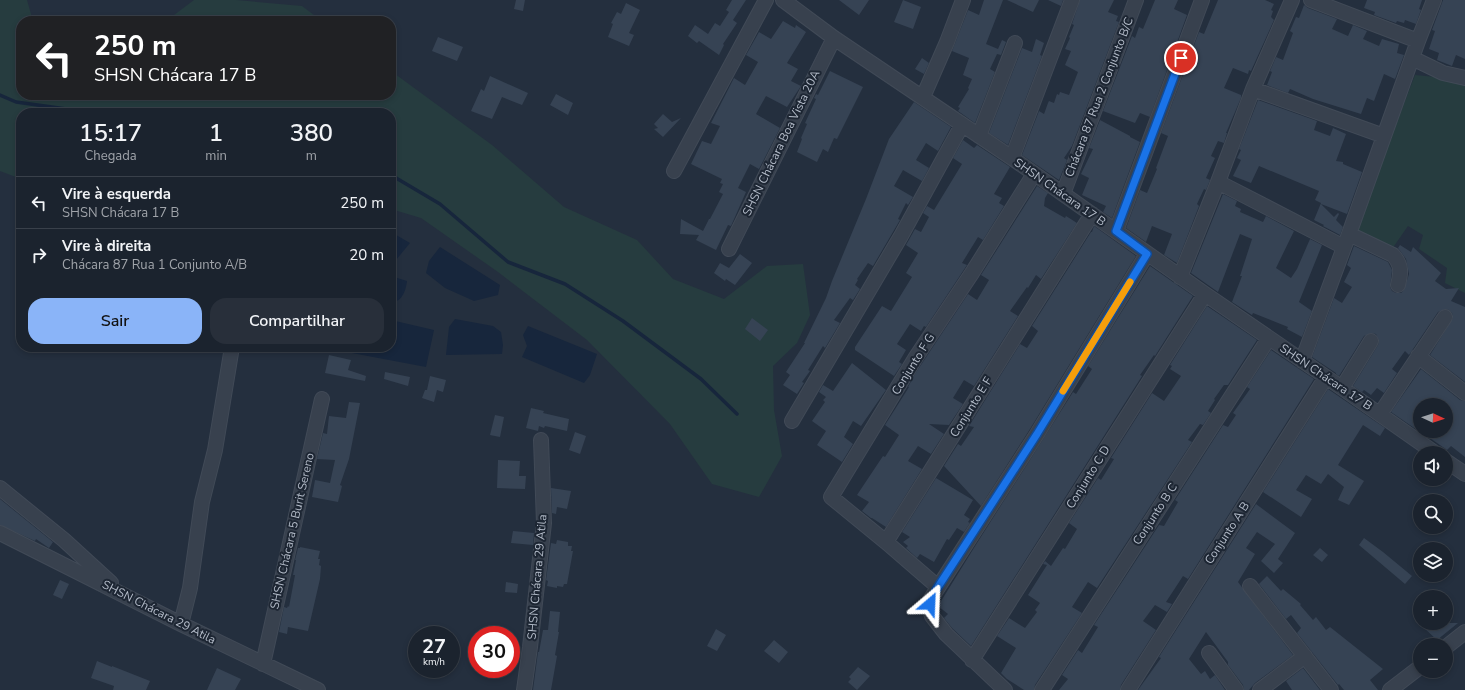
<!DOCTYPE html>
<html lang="pt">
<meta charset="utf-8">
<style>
body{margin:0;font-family:"Nunito Sans",sans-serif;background:#282f3a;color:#f1f3f6;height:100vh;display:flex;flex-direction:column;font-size:15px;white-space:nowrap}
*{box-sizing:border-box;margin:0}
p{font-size:13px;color:#a0a4aa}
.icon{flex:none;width:22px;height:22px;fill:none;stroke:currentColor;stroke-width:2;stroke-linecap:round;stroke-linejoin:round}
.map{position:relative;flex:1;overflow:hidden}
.details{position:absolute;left:16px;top:108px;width:380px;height:244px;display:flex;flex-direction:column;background:#1b232e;border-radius:16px;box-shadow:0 2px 6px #0003,0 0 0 1px #39404a}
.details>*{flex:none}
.banner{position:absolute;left:16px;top:16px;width:380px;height:84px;border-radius:16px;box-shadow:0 2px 6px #0003,0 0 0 1px #39404a;background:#202124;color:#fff;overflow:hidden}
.needle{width:26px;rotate:93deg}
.controls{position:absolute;left:1413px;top:398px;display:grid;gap:8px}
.controls a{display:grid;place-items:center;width:40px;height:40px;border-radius:50%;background:#1b232e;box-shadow:0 2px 6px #0003,0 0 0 1px #39404a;font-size:20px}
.speed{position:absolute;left:408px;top:626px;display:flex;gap:8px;font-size:20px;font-weight:700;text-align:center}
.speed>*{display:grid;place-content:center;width:52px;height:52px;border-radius:50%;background:#1b232e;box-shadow:0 2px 6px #0003,0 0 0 1px #39404a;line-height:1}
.speed small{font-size:10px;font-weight:400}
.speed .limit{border:6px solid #d22;background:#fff;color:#111}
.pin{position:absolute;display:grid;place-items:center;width:34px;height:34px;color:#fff;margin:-17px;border:2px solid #fff;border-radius:50%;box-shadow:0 1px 4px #0007}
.me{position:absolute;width:44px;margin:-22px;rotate:26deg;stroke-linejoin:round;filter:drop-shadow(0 0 3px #0008)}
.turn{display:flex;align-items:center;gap:14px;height:84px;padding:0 12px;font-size:18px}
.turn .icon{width:52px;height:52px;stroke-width:2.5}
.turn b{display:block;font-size:28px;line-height:34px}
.eta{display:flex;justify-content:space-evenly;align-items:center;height:68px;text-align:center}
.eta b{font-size:24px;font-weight:600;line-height:28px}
.cta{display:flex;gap:8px;margin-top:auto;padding:8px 12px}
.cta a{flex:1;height:46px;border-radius:16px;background:#8ab4f8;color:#111;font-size:16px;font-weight:600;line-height:46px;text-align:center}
.cta a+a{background:#282f3a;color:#f1f3f6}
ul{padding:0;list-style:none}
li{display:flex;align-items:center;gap:12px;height:52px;padding:0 12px;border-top:1px solid #39404a}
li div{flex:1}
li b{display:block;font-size:15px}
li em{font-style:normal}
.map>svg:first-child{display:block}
.green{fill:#263c3f}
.water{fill:#17263c}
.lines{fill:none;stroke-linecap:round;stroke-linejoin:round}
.stream{stroke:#17263c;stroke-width:3.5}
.building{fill:#364354}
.minor-casing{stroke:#414a57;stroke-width:16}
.minor{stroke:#38414e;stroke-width:14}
.route-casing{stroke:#114b97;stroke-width:10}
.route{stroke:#1a73e8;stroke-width:7}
.slow{stroke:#f59e0b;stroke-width:7}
.labels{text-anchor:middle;stroke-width:4;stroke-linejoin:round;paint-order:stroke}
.street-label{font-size:12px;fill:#b4bcc9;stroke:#1d2633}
</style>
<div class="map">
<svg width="1465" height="690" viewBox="0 0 1465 690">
<rect width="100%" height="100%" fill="#242f3e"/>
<!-- green -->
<path class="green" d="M0 0H27L33 21H21V95H391V71L492 145 564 207 637 240 673 279 724 299 767 266 803 264 810 315 797 343 773 366 774 410 782 456 759 497 712 484 670 424 587 340 498 272 421 218 391 209V113H21V179L0 171Z
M194 0H236L302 6 322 21H166Z
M1415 75 1446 78 1465 83V293L1445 283 1447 268 1419 249 1423 235 1408 226 1392 249 1355 230Z"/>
<!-- water -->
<path class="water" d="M391 232 410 243 396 260 391 258Z
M440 247 500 285 498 295 474 301 445 288 426 273 429 261Z
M391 276 407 281C406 290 402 303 391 302Z
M455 319 493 326 501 332 503 345 502 354 446 355 449 327Z
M391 320 434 330 426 367 336 350 337 347H391Z
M528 326 597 354 590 375 584 383 522 357 527 346 523 335Z"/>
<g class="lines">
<!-- stream -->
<path class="stream" d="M0 95 16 102 95 113
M391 175 440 204 508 262 565 284 623 321 701 379 737 414"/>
</g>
<!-- building -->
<path class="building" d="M516 0H525L523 11 514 9Z
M732 0H746L733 20 737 23 723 44 724 45 719 55 699 41 697 43 688 36 695 25 708 34 715 23 720 26 729 12 726 10Z
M839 0H869L859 15Z
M903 0 921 7 913 29 894 22Z
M984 0H1003L986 44 998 49 1002 40 1006 42 1001 55 997 54 990 69 995 72 975 123 958 111 960 108 958 107 969 89 968 88 972 79 963 75 969 58 952 51 968 10 979 15Z
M1007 0H1039L1033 12Z
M1048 0H1063L1061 6Z
M1080 0H1114L1108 12 1118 16 1116 21 1119 22 1072 146 1064 158 1067 160 1059 180 1022 155 1039 111 1044 114 1048 103 1049 101 1054 103 1057 94 1059 95 1060 92 1069 95 1078 72 1065 65 1071 51 1065 49 1070 38 1069 37 1074 25 1072 24Z
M1155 0H1178L1174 9 1187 15 1150 117 1140 113 1135 123 1103 111 1132 36 1135 38 1139 27 1143 29Z
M1218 0H1265L1274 4 1271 10 1273 11 1271 17 1274 20 1251 71 1249 70 1248 74 1233 68 1224 88 1241 95V98L1226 133H1227L1224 143 1218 141 1211 156 1215 158 1206 178 1210 180 1206 190 1204 189 1197 204 1199 206 1177 263 1164 255 1172 234 1152 226 1146 242 1126 228 1140 190 1147 193 1157 169 1156 168 1168 136 1161 133 1199 32 1204 34Z
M1367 0H1422L1419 9 1421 10 1416 24 1405 20 1404 23 1397 21 1396 23 1374 15 1375 12 1364 8Z
M1443 0H1465V59L1456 55 1452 66 1437 60 1439 53 1429 49 1435 31 1432 30Z
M626 3 640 10 629 33 634 35 629 46 608 37 613 24 611 23 617 12 621 14Z
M1304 5 1308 8 1337 19 1332 29 1348 36 1353 25 1367 31 1363 39 1379 46 1382 39 1399 44 1397 53 1404 55 1395 79 1384 74 1374 101 1367 98 1361 114 1313 99 1290 89 1288 93 1267 85 1272 72 1270 71 1276 57 1283 60 1293 33 1290 31 1296 17 1299 18Z
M783 21 795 28 796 25 806 32 787 63 798 69 791 81 801 86 787 107 766 96 756 114 780 128 759 169 750 164 738 188 746 192 731 226 728 225 716 250 696 240 699 235 680 234 681 219 703 231 709 219H710L723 194 719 192 723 184 720 183 722 179 691 164 702 141 711 144 720 126 711 123 734 78 745 85 758 62 746 55 759 32 771 39Z
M438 37 463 47 457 61 432 51Z
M1036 39 1044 43 1040 55 1042 56 1008 145 989 133 1022 48 1032 52Z
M922 58 929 63 924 74 915 69Z
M830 71 863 87 837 139 834 138 828 152 823 149 817 162 797 152 802 139 801 138 807 124 805 123 816 99 814 98 816 94 818 95Z
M490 76 528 93 522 105 502 97 492 119 471 111 481 89 484 91Z
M556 94 573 103 568 115 550 105Z
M1258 100 1317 121 1314 130 1330 136 1333 128 1346 134 1336 161 1343 162V164L1362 172 1347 214 1321 204 1334 217 1338 213 1339 214 1336 220 1343 227 1340 235 1323 226 1324 225 1314 220 1321 203 1315 200 1319 191 1259 166 1251 183 1233 176 1241 160 1237 158 1241 150 1239 149Z
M914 102 951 127 938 151 926 143 916 160 929 168 922 181 903 170 894 186 913 197 908 205 906 203 898 219 900 220 873 266 868 263 857 279 858 280 855 285 860 289 853 300 850 298 834 320 840 323 825 348 823 346 808 370 810 371 802 382 804 383 797 394 783 385 790 375 786 372 805 343H804L826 298 832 281 866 199 889 139Z
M663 114 672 122 681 118 663 137 654 129 658 128 654 124Z
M1100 120 1130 136V137L1140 142 1112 218 1103 212 1106 206 1082 195 1089 178 1081 174 1093 149 1089 148Z
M963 140 974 148 977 145 1010 167 994 194 1002 198 999 203 1004 206 983 240 978 237 962 263 967 265 926 327 924 326 921 331 910 324 897 344 906 350 899 362 902 364 894 376 855 350V347L882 306 891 311 912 277 906 273 918 253 906 245 915 229 921 232 929 217 923 213 927 206 934 210 962 164 953 158Z
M1037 186 1048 193 1045 198 1044 206 1065 218 1066 216 1077 223 1041 279 1036 275 1028 288 1027 287 1010 311 1018 316 974 386 964 380 953 398 963 404 949 425 929 424 944 434 931 454 918 446 908 461 922 469 886 527 872 518H871L862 511 869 502 857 495 883 456 885 457 899 435 885 425 909 387H908L915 374 968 294 977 300 989 280 981 275Z
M1223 194 1237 201 1235 206 1241 209 1240 212 1263 222 1266 216 1294 231 1276 268 1291 278 1297 269 1310 239 1322 245 1299 302 1312 311 1302 337 1287 329 1288 327 1253 313 1252 315 1232 302 1242 276H1240L1252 239 1240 234 1218 292 1191 273Z
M1094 226 1136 256 1030 429 981 506 944 466 958 444 961 446 974 427 969 426 1020 344 1027 348 1038 331 1032 326 1091 232H1092Z
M1400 245 1411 252 1413 247 1441 273 1435 281 1446 289 1459 288 1451 301 1465 307V382L1430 355 1453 318 1452 313 1449 310 1445 309 1438 312 1409 355 1405 351 1392 369 1397 373 1384 393 1377 388 1371 395 1364 390 1362 392 1353 386 1378 345 1379 341 1376 334 1371 333 1364 336 1339 376 1336 374V373L1312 357 1334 298 1342 303 1352 287 1344 282 1351 268 1347 265 1354 246 1388 262 1392 270 1390 287 1392 291 1396 293H1401L1404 290 1409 274 1406 259 1398 248Z
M740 254 752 263 735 285 726 279 725 281 714 273 720 263 729 268Z
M1150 266 1193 296 1155 356 1154 355 1140 375 1142 376 971 646 952 628 944 618 948 614 938 606 977 543 1073 392 1076 394 1092 369 1088 366Z
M1207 306 1257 340 1228 385H1224L1214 399 1215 400 1208 411 1211 413 1203 425 1200 424 1188 440 1192 442 1097 588 1088 582 1072 607 1082 613 1035 685 1034 690H1024L1007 679 1001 673 1016 648 997 636 1009 618 1025 628 1037 612 1035 610 1040 603 1028 595 1047 565 1043 564 1045 561 1051 566 1063 548 1065 549 1077 529 1069 523 1098 478 1101 480 1114 459 1111 458 1152 393 1164 401 1181 376 1170 369 1172 366 1170 365Z
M752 318 768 330 760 341 745 329Z
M1271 350 1314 379 1188 579 1183 576 1166 602 1172 604 1167 612 1155 605 1143 621 1156 630 1121 685 1120 690H1059L1068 679 1062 675 1078 650 1082 653 1098 627 1094 625 1159 525 1164 526 1178 502 1175 500 1223 425 1228 427 1236 415 1233 413 1250 389 1247 387Z
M329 355 351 360 348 370 366 376 365 381 325 373Z
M852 363 886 390 861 426 853 421 844 437 853 444 842 462 817 445 826 431 812 421 825 402 823 400 826 397 819 392 823 385 833 391Z
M1421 369 1460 400 1465 401V457L1451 446 1447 450 1420 431H1446V405H1420V432L1391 412Z
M385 372 410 377 408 386 384 379Z
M430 376 446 380 443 392 437 390 434 402 422 398 425 390H427Z
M1328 389 1385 428 1380 436 1363 425 1338 465 1364 481 1349 505 1338 500 1344 487 1328 474 1321 484 1306 475 1296 490 1312 499 1301 517 1263 492Z
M349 402 360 403 349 459 340 485 342 486 338 502 312 497 315 480 330 483 335 460 317 459 323 433 327 434 329 416 346 418Z
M531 408 544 411 543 413 569 419 567 431 545 426 544 428 539 426 538 431 526 428Z
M495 415 504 417 500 437 490 435Z
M575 432 586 436 580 454 569 450Z
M498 460 520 461 519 476H526L525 489 497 488Z
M936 478 973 500 964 515 970 519 968 522 970 523 964 532 957 528 949 540 947 539 934 562 920 554 917 558 906 548 908 546 903 542 910 537 902 532Z
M551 488 571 491 567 509 557 507 556 514 552 513Z
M0 499 53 542 49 548 36 539 35 541 0 525Z
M1256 504 1295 533 1278 559 1283 563 1274 573 1261 561 1275 544 1257 532 1246 548 1255 554 1238 582 1293 655 1255 683 1249 690H1244L1243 685 1228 665V662L1206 632 1189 659 1201 674 1205 671 1210 679 1215 675 1225 690H1138L1161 658 1159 657Z
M513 531 534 533 533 545 511 543Z
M1364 538 1383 552 1412 576 1405 584 1359 545Z
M557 540 568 542V546H572L571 551H573L567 584H564L563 587 557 586V588L547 586 548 581 546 580 551 543 556 544Z
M300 547 320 551 318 559H320L319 565 321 566 320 579 308 631 288 627 287 634 279 632 284 607 287 608 288 606 289 607 295 575H293L296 560H295L298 548H300Z
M1320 548 1328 555 1322 562 1313 555Z
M1267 576 1281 591 1283 589 1301 604 1300 605 1313 620 1316 617 1326 630 1330 627 1383 669 1370 680 1378 690H1344L1339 684 1338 685 1297 633 1301 628 1291 615 1286 619 1259 584Z
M60 580 69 584 62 599 53 595Z
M506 582 518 584 517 593 505 592Z
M550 611 560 612 558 632H559L555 655 557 656 551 690H533L538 652H539L543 630H548Z
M1429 623H1458L1437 640 1423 627Z
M716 629 726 635 717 651 707 646Z
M774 640 788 652 779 663 764 651Z
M97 661 112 667V666L150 681 146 690H113L114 686 91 678Z
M858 667 870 676 857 690 848 682 851 679 849 677Z
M217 668 241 679 235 690H207Z
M1303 668 1320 690H1292L1286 681Z"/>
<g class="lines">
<defs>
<path id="minor" d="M783 0 834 38 1012 158 1205 294 1342 388 1435 453
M1311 0 1418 41
M1412 58 1443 73 1465 78
M1253 89 1384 136
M923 97 947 42 963 0
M979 136 1015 43
M1012 158 1072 0
M674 171 766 0
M1218 182 1344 247
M1063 194 1136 0
M1116 231 1202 0
M1349 234 1393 255C1402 265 1401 273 1398 285
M729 249 834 38
M1180 277 1218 182 1253 89 1292 0
M1418 356 1465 393
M1302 361 1349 234 1418 41 1434 0
M1342 388 1371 341
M1380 414 1445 317
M792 421 901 236 962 125
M1446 461 1465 474
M0 488 64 540 111 583
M0 533 181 624 318 690
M886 542 831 497 916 357 972 273 1034 174
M1250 586 1331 690
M938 587 886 542 1092 214
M181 624 190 588 202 502 215 450 232 347
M1446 647 1465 632
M1209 653 1236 690
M972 660 1205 294
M263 664 322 399
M524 690 530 647 544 523 541 440
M1005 690 946 634 932 616 930 610V600L1037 434 1147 254
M1042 690 1269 338
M1128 690 1326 377
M1260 690 1305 656
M1390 690 1420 667"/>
</defs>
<!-- minor casing -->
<use href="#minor" class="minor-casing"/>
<!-- minor -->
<use href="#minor" class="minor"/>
</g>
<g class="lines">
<defs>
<path id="route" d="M930 604 936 590 1037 434 1147 254 1116 231 1181 58"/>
</defs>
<!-- route casing -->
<use href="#route" class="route-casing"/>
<!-- route -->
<use href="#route" class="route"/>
<!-- slow -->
<path class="slow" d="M1063 391 1130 282"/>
</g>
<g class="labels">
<!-- street labels -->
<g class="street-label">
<text transform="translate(1099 97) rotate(-69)" y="4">Chácara 87 Rua 2 Conjunto B/C</text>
<text transform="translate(781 143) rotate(-64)" y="4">SHSN Chácara Boa Vista 20A</text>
<text transform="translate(1060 192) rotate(35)" y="4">SHSN Chácara 17 B</text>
<text transform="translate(913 364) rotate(-58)" y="4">Conjunto F G</text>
<text transform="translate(1326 377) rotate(34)" y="4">SHSN Chácara 17 B</text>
<text transform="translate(971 407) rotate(-58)" y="4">Conjunto E F</text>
<text transform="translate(1088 477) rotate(-58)" y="4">Conjunto C D</text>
<text transform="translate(1155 514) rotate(-57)" y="4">Conjunto B C</text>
<text transform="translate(292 531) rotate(-77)" y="4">SHSN Chácara 5 Burit Sereno</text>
<text transform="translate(1227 533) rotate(-57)" y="4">Conjunto A B</text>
<text transform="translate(537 577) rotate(-85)" y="4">SHSN Chácara 29 Atila</text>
<text transform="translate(159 612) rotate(27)" y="4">SHSN Chácara 29 Atila</text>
</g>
</g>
</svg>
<div class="controls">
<a><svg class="needle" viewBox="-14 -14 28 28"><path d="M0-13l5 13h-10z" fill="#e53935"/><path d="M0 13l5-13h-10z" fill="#a0a4aa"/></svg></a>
<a><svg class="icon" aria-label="sound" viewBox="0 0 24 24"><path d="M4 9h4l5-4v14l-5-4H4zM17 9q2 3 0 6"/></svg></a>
<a><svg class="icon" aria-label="search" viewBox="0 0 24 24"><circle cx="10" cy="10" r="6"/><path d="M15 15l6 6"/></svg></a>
<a><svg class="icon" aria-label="layers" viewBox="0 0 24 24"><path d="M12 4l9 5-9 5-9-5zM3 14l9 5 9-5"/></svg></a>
<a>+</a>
<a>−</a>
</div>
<div class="speed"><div>27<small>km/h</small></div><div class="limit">30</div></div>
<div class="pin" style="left:1181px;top:58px;background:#d93025"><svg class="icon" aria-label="arrive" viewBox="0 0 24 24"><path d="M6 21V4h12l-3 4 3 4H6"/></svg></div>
<svg class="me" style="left:930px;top:604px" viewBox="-20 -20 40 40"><path d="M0-17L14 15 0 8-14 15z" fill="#1a73e8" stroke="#fff" stroke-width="4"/></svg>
<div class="banner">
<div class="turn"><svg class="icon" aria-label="left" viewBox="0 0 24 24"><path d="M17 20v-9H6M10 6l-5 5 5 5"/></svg><div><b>250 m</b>SHSN Chácara 17 B</div></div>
</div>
<section class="details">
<div class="eta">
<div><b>15:17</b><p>Chegada</p></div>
<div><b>1</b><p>min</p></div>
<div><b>380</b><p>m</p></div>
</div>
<ul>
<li><svg class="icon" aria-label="left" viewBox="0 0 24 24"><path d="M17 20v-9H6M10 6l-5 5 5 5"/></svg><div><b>Vire à esquerda</b><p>SHSN Chácara 17 B</p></div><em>250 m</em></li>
<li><svg class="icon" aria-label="right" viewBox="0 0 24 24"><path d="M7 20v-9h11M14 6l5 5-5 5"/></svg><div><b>Vire à direita</b><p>Chácara 87 Rua 1 Conjunto A/B</p></div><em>20 m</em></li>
</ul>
<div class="cta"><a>Sair</a><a>Compartilhar</a></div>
</section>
</div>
